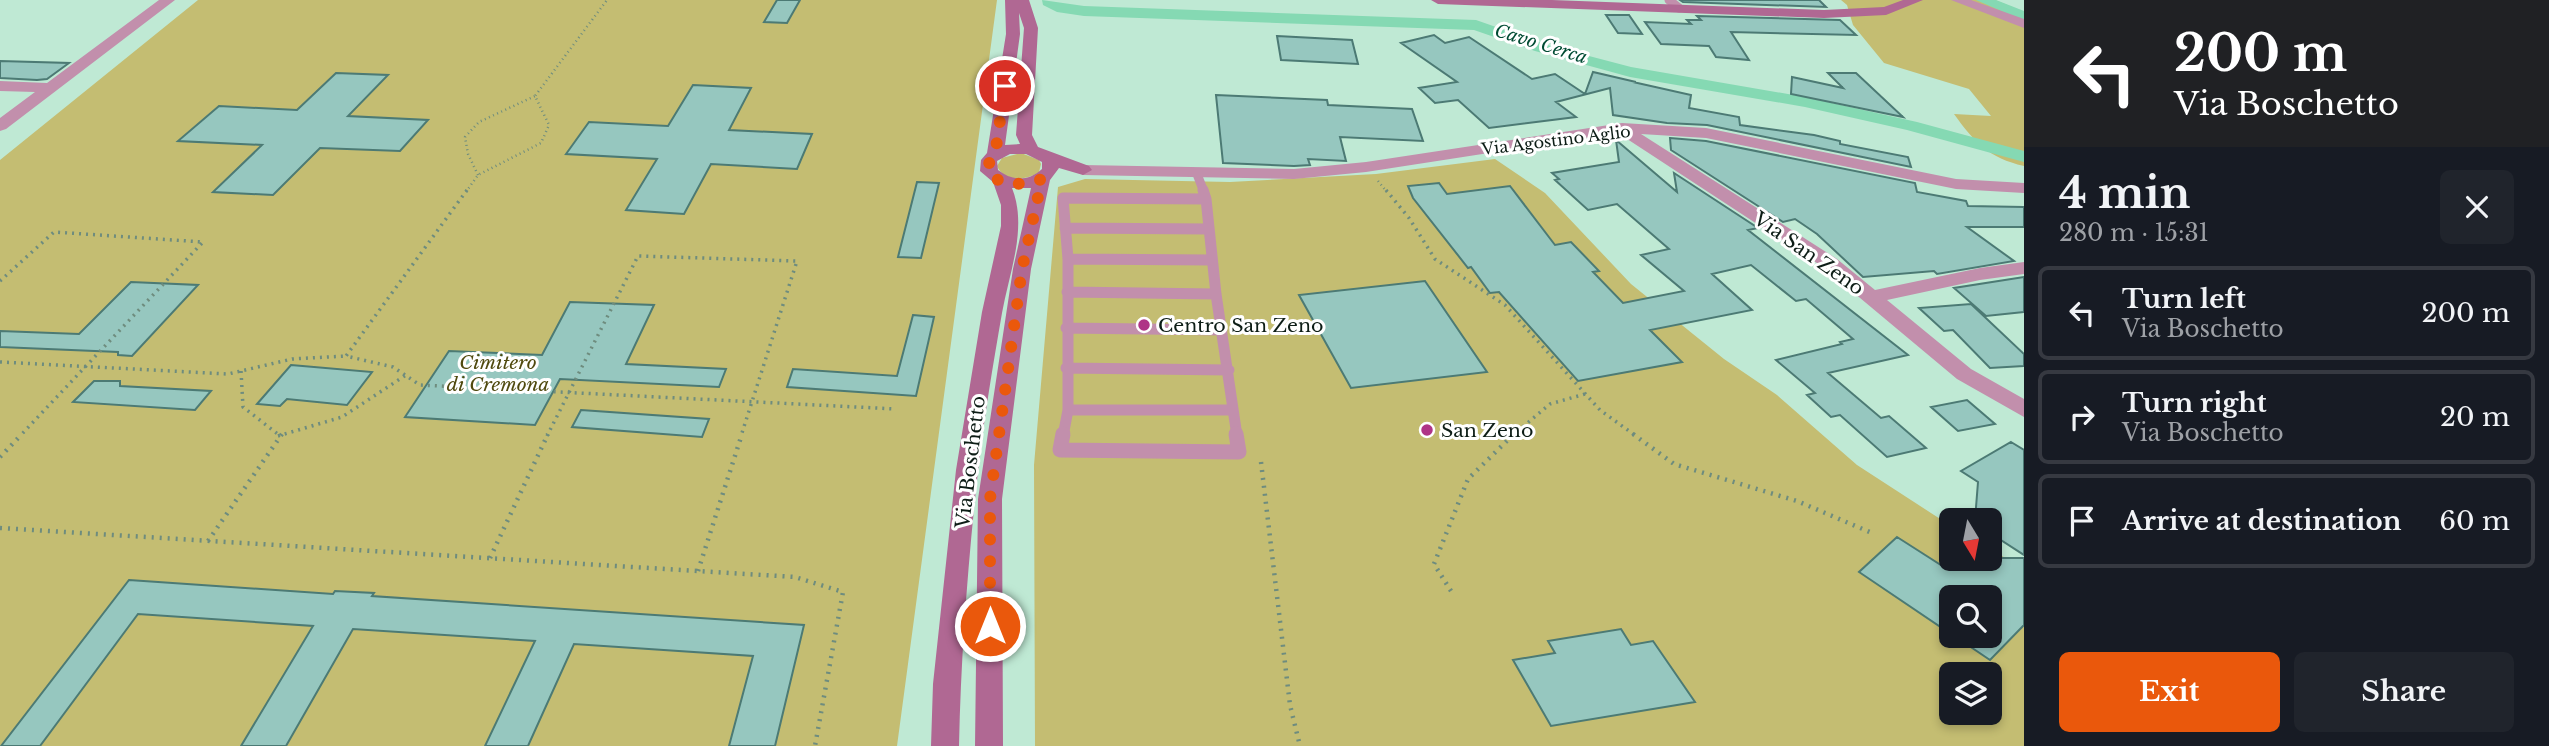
<!DOCTYPE html>
<meta charset="utf-8">
<style>
body{margin:0;font-family:"Libre Baskerville",serif;background:#20242c;color:#f1f3f6;height:100vh;display:flex;flex-direction:column;font-size:26px;white-space:nowrap}
*{box-sizing:border-box;margin:0}
p{font-size:23px;color:#9ea1a6}
.icon{flex:none;width:38px;height:38px;fill:none;stroke:currentColor;stroke-width:2;stroke-linecap:round;stroke-linejoin:round}
.map{position:relative;flex:1;overflow:hidden}
.drawer{display:flex;flex-direction:column;background:#171b24;width:525px}
.drawer>*{flex:none}
.guide{background:#202124;color:#fff;overflow:hidden}
.needle{width:46px;rotate:170deg}
.controls{position:absolute;left:1939px;top:508px;display:grid;gap:14px}
.controls a{display:grid;place-items:center;width:63px;height:63px;border-radius:10px;background:#171b24;box-shadow:0 4px 10px #0003;font-size:35px}
.pin{position:absolute;display:grid;place-items:center;width:60px;height:60px;color:#fff;margin:-30px;border:4px solid #fff;border-radius:50%;box-shadow:0 2px 7px #0007}
.me{position:absolute;width:77px;margin:-38px;rotate:0deg;stroke-linejoin:round;filter:drop-shadow(0 0 5px #0008)}
.turn{display:flex;align-items:center;gap:24px;height:147px;padding:0 35px;font-size:32px}
.turn .icon{width:91px;height:91px;stroke-width:2.5}
.turn b{display:block;font-size:49px;line-height:60px}
.round{display:grid;place-items:center;flex:none;width:74px;height:74px;border-radius:10px;background:#20242c}
.summary{display:flex;align-items:center;justify-content:space-between;height:119px;padding:0 35px}
h1{font-size:42px;font-weight:700;line-height:52px}
.cta{display:flex;gap:14px;margin-top:auto;padding:14px 35px}
.cta a{flex:1;height:80px;border-radius:10px;background:#ea580c;color:#fff;font-size:28px;font-weight:700;line-height:80px;text-align:center}
.cta a+a{background:#20242c;color:#f1f3f6}
ul{padding:0;list-style:none}
li{display:flex;align-items:center;gap:21px;height:94px;margin:0 14px 10px;padding:0 21px;border:4px solid #363941;border-radius:10px}
li div{flex:1}
li b{display:block;font-size:26px}
li em{font-style:normal}
main{display:flex;flex:1;min-height:0}
.map>svg:first-child{display:block}
.green{fill:#c4bd72;fill-rule:evenodd}
.lines{fill:none;stroke-linecap:round;stroke-linejoin:round}
.canal{fill:#85d9b3;fill-rule:evenodd}
.building{fill:#96c7bf;stroke:#4c7a74;stroke-width:2}
.path-far2{stroke:#6e8c7e;stroke-width:2.5;stroke-dasharray:1 3.5;stroke-linecap:butt}
.path-far1{stroke:#6e8c7e;stroke-width:3.5;stroke-dasharray:2 5;stroke-linecap:butt}
.path{stroke:#6e8c7e;stroke-width:4.5;stroke-dasharray:2 6;stroke-linecap:butt}
.lane-far2{stroke:#c28fac;stroke-width:9}
.lane-far1{stroke:#c28fac;stroke-width:11}
.lane{stroke:#c28fac;stroke-width:15}
.street{fill:#c28fac;fill-rule:evenodd}
.secondary{fill:#b06893;fill-rule:evenodd}
.route{stroke:#ea580c;stroke-width:12;stroke-dasharray:0 21.6}
.poi-dot{fill:#af3486;stroke:#fff;stroke-width:2.5}
.labels{text-anchor:middle;stroke-width:6;stroke-linejoin:round;paint-order:stroke}
.far-street-label{font-size:16px;fill:#0d1d16;stroke:#fff}
.far-water-label{font-size:18px;font-style:italic;fill:#014b33;stroke:#fff}
.street-label{font-size:19px;fill:#0d1d16;stroke:#fff}
.poi-label{font-size:19px;fill:#0d1d16;stroke:#fff;text-anchor:start}
.park-label{font-size:19px;font-style:italic;fill:#504a0f;stroke:#fff}
</style>
<main>
<div class="map">
<svg width="2024" height="746" viewBox="0 0 2024 746">
<rect width="100%" height="100%" fill="#bfe9d4"/>
<!-- green -->
<path class="green" d="M198 0H997L897 746H0V160Z
M1841 0H1995L2024 12V166C1989 158 1974 142 1954 114L1991 116 1969 89 1884 63 1853 25 1847 5Z
M1021 153 1039 160 1041 164 1039 172C1026 181 1004 182 997 166L1002 158Z
M1495 159 1545 193 1631 284 1724 359 1777 395 1857 465 1951 526V558H1990V549L2024 569V746H1035L1034 465 1058 187 1085 179 1230 182 1376 174ZM1951 597H1990V635H1951ZM1951 674H1990V712H1951Z"/>
<g class="lines">
<!-- canal -->
<path class="canal" d="M1042 0 1084 6 1476 20 1547 45 1631 67 1805 97 1917 122 2024 151V162L1907 130 1805 107 1630 77 1535 51 1474 30 1084 16 1057 12 1043 5Z
M1976 0H1996L2024 11V21Z"/>
</g>
<!-- building -->
<path class="building" d="M777 0H800L787 23 764 22Z
M1680 0H1819L1826 7 1683 2Z
M1606 15H1629L1642 34 1618 33Z
M1697 16 1840 20 1856 35 1731 32 1749 60 1716 57 1709 46 1661 44 1645 22 1691 24 1687 20H1701Z
M1434 35 1445 43 1469 37 1532 79 1555 74 1585 94 1593 72 1636 82H1633L1691 95 1689 108 1739 117 1740 125 1814 135 1840 141V144L1908 157 1911 167 1707 125 1667 123 1613 115 1610 88 1556 102 1576 117 1489 128 1458 100 1435 103 1419 88 1457 82 1401 43Z
M1277 36 1352 40 1358 64 1281 60Z
M0 61 69 63 47 79 37 80 0 78Z
M336 73 388 75 348 116 428 120 400 151 320 148 273 195 213 192 262 145 178 141 219 106 297 110Z
M1828 73H1856L1903 117 1791 94 1792 77 1843 88Z
M693 85 751 88 729 130 812 134 797 169 711 164 684 214 626 210 657 159 566 154 589 122 668 126Z
M1216 95 1327 100 1328 105 1412 109 1423 141 1340 137 1346 161 1308 159 1310 165 1294 166 1223 163Z
M1670 138 1706 141 1915 183 1917 192 1966 201 1968 206 2024 207V227H1967L2014 261 1937 274 1934 271 1863 277 1817 234 1795 219 1783 222 1671 150Z
M1616 140 1677 192 1674 173 1758 228 1748 230 1908 355 1828 373 1881 418 1889 416 1926 448 1887 457 1840 415 1831 417 1807 395 1815 393 1776 360 1842 344 1840 342 1853 339 1806 299 1796 301 1751 265 1712 274 1752 310 1650 330 1682 362 1578 381 1499 292 1490 293 1471 267 1468 268 1413 198 1408 186 1439 183 1447 194 1510 186 1555 245 1571 242 1599 271 1593 272 1623 303 1684 291 1641 255 1669 249 1617 204 1588 210 1555 180 1559 179 1552 173 1619 162Z
M917 182 939 183 921 258 898 257Z
M2024 277V312L1986 316 1954 288Z
M1425 281 1487 372 1351 388 1299 295Z
M131 282 198 285 132 356 118 355V352L0 347V331L79 334Z
M570 302 654 305 626 364 726 369 719 387 560 379 535 425 405 417 449 351 542 355Z
M1971 304 2024 354V366L1990 368 1953 330 1944 331 1919 308Z
M913 315 934 317 916 396 787 387 793 369 897 376Z
M291 365 372 372 347 405 287 399 280 406 257 404Z
M94 381H120V386L211 391 195 410 73 402Z
M1967 400 1995 424 1958 431 1931 407Z
M581 410 709 419 702 437 572 427Z
M2011 442 2024 450V555L1990 533V520H1975L1978 482 1961 471Z
M1897 537 1944 567 1954 558H2024V625L1990 660 1953 635H1990V597H1951V634L1859 572Z
M129 580 333 594 335 591 374 593 372 596 804 625 775 746H729L753 656 574 644 528 746H485L535 641 353 629 286 746H241L313 626 138 614 40 746H1Z
M1621 629 1631 645 1653 641 1695 702 1551 726 1513 660 1555 653 1548 641Z"/>
<g class="lines">
<!-- path-far2 -->
<path class="path-far2" d="M478 175 468 154 465 137 479 122 535 96
M1378 181 1387 192
M466 192 478 175 541 143 549 125 535 96 607 0"/>
<!-- path-far1 -->
<path class="path-far1" d="M467 190 346 356 393 367 420 385 896 409
M1386 190 1409 218 1435 259 1505 305 1600 410 1636 436
M0 281 54 232 203 242 20 436
M0 362 228 374 292 359 346 356
M241 371 243 407 279 435
M278 436 342 417 406 375
M547 436 638 256 797 261 741 436
M1512 436 1550 404 1585 394"/>
<!-- path -->
<path class="path" d="M1633 434 1674 464 1797 501 1872 533
M0 457 22 434
M1261 462 1290 705 1300 746
M0 528 795 577 843 592 815 746
M208 541 282 434
M490 558 548 434
M698 571 742 434
M1451 591 1434 564 1468 479 1514 434"/>
<!-- lane-far2 -->
<path class="lane-far2" d="M1669 0 1679 8
M1197 174 1204 192"/>
<!-- lane-far1 -->
<path class="lane-far1" d="M1203 190 1206 199
M1206 199 1216 294 1237 436
M1065 228 1209 229
M1068 259 1212 260
M1067 292 1216 294
M1066 328 1222 330
M1066 368 1229 370
M1068 410H1233
M1063 436 1068 410V259L1063 198 1206 199"/>
<!-- lane -->
<path class="lane" d="M1063 434 1060 450 1239 452 1236 434"/>
<!-- street -->
<path class="street" d="M159 0H175L6 129 0 131V118L35 92 0 91V81L47 83Z
M1951 0H1971L2024 19V28Z
M1622 123 1706 128 1956 179 2024 183V193L1956 189 1706 138 1641 134 1837 259 1875 290 1980 268 2024 262V274L1980 280 1887 300 1971 369 2024 399V417L1957 379 1823 267 1618 133 1366 172 1294 179 1083 175 1074 170 1083 165 1294 169 1366 162Z"/>
<!-- secondary -->
<path class="secondary" d="M1005 0H1029L1038 28 1032 135 1038 147 1089 166 1092 170 1083 175 1059 168 1050 180 1031 269 1002 499 1003 746H975L978 499 1013 269 1031 188H1012C1028 228 1009 273 1002 313 993 365 984 418 978 471 968 562 961 654 959 746H931L933 684 956 470 982 312 1001 226V205L993 182 980 171 981 160 987 153 1006 34ZM1019 13 1024 28 1016 135 1020 144 1005 145 1020 34ZM1010 154H1026L1042 162V169C1028 182 1012 181 998 170L997 161Z
M1431 0H1552L1824 10 1884 7 1903 0H1923L1886 15 1824 18 1438 4Z"/>
</g>
<g class="lines">
<!-- route -->
<path class="route" d="M990 626V499L1022 269 1042 179C1024 186 993 188 987 166L995 155 1005 86"/>
</g>
<!-- markers -->
<g class="poi-dot">
<circle cx="1144" cy="325" r="7"/>
<circle cx="1427" cy="430" r="7"/>
</g>
<g class="labels">
<!-- far-street labels -->
<g class="far-street-label">
<text transform="translate(1556 140) rotate(-7)" y="6">Via Agostino Aglio</text>
</g>
<!-- far-water labels -->
<g class="far-water-label">
<text transform="translate(1541 44) rotate(17)" y="6">Cavo Cerca</text>
</g>
<!-- street labels -->
<g class="street-label">
<text transform="translate(1809 253) rotate(35)" y="7">Via San Zeno</text>
<text transform="translate(970 462) rotate(-83)" y="7">Via Boschetto</text>
</g>
<!-- poi labels -->
<g class="poi-label">
<text x="1158" y="332">Centro San Zeno</text>
<text x="1441" y="437">San Zeno</text>
</g>
<!-- park labels -->
<g class="park-label">
<text x="498" y="369">Cimitero<tspan x="498" dy="22">di Cremona</tspan></text>
</g>
</g>
</svg>
<div class="controls">
<a><svg class="needle" viewBox="-14 -14 28 28"><path d="M0-13l5 13h-10z" fill="#e53935"/><path d="M0 13l5-13h-10z" fill="#9ea1a6"/></svg></a>
<a><svg class="icon" aria-label="search" viewBox="0 0 24 24"><circle cx="10" cy="10" r="6"/><path d="M15 15l6 6"/></svg></a>
<a><svg class="icon" aria-label="layers" viewBox="0 0 24 24"><path d="M12 4l9 5-9 5-9-5zM3 14l9 5 9-5"/></svg></a>
</div>
<div class="pin" style="left:1005px;top:86px;background:#d93025"><svg class="icon" aria-label="arrive" viewBox="0 0 24 24"><path d="M6 21V4h12l-3 4 3 4H6"/></svg></div>
<svg class="me" style="left:990px;top:626px" viewBox="-20 -20 40 40"><circle r="17" fill="#ea580c" stroke="#fff" stroke-width="3"/><path d="M0-11L8 9 0 5-8 9z" fill="#fff"/></svg>
</div>
<section class="drawer">
<div class="guide">
<div class="turn"><svg class="icon" aria-label="left" viewBox="0 0 24 24"><path d="M17 20v-9H6M10 6l-5 5 5 5"/></svg><div><b>200 m</b>Via Boschetto</div></div>
</div>
<div class="summary"><div><h1>4 min</h1><p>280 m · 15:31</p></div><a class="round"><svg class="icon" aria-label="close" viewBox="0 0 24 24"><path d="M6 6l12 12M18 6L6 18"/></svg></a></div>
<ul>
<li><svg class="icon" aria-label="left" viewBox="0 0 24 24"><path d="M17 20v-9H6M10 6l-5 5 5 5"/></svg><div><b>Turn left</b><p>Via Boschetto</p></div><em>200 m</em></li>
<li><svg class="icon" aria-label="right" viewBox="0 0 24 24"><path d="M7 20v-9h11M14 6l5 5-5 5"/></svg><div><b>Turn right</b><p>Via Boschetto</p></div><em>20 m</em></li>
<li><svg class="icon" aria-label="arrive" viewBox="0 0 24 24"><path d="M6 21V4h12l-3 4 3 4H6"/></svg><div><b>Arrive at destination</b></div><em>60 m</em></li>
</ul>
<div class="cta"><a>Exit</a><a>Share</a></div>
</section>
</main>
